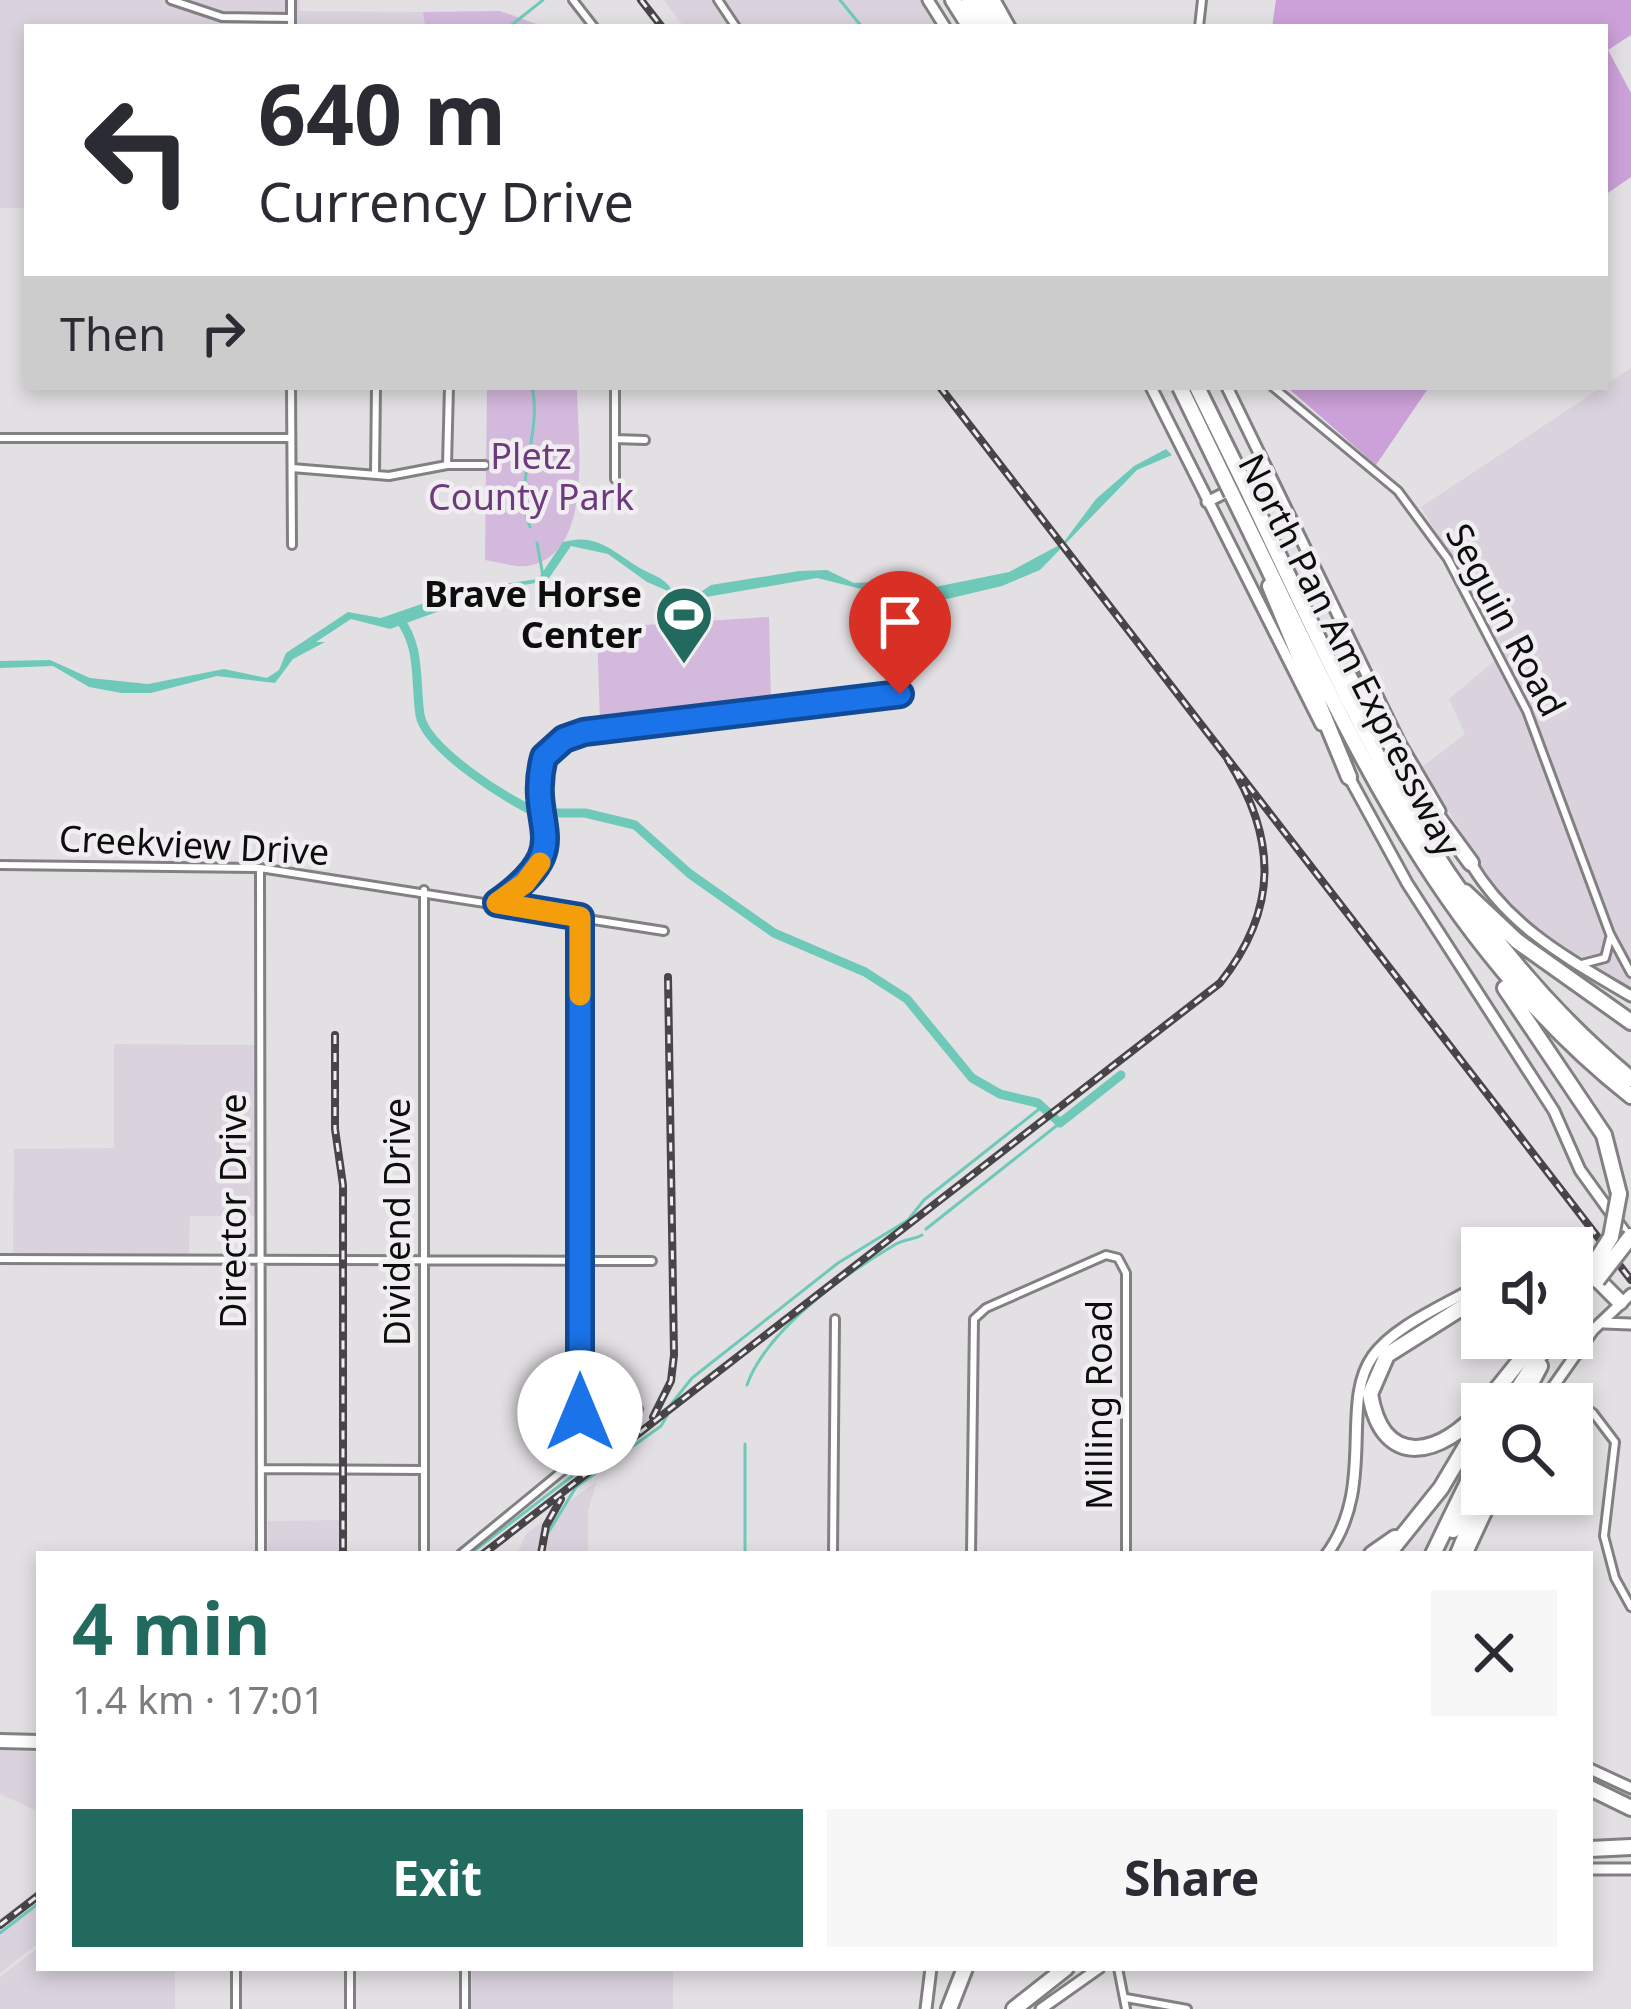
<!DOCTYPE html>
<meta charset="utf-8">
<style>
body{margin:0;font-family:"Noto Sans",sans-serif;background:#f7f7f7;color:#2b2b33;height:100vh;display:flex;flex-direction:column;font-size:45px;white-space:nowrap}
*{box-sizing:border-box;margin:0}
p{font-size:39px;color:#7c7c81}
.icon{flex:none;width:66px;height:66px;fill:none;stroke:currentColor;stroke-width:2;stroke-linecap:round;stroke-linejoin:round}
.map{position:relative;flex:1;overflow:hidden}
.panel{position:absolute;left:36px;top:1551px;width:1557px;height:420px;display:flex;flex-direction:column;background:#fff;border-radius:0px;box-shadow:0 6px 18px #0003}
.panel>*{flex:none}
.top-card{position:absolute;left:24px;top:24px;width:1584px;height:366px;border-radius:0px;box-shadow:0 6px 18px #0003;background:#fff;color:#2b2b33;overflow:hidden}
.controls{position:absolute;left:1461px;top:1227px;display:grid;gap:24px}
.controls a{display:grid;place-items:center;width:132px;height:132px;border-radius:0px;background:#fff;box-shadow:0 6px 18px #0003;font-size:60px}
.pin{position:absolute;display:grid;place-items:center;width:102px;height:102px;color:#fff;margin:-123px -51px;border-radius:50% 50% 50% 0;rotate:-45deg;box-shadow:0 0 12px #0007}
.pin .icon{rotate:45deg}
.me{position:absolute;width:132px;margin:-66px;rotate:0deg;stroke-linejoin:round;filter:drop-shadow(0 0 9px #0008)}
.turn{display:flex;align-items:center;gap:42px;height:252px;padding:0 36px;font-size:54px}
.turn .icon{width:156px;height:156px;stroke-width:2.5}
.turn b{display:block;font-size:84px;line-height:102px}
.then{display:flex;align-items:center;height:114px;padding:0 36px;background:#0003;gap:24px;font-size:45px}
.round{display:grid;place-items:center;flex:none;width:126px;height:126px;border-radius:0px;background:#f7f7f7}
.summary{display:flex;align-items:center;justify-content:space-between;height:204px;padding:0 36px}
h1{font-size:72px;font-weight:700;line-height:90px;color:#22695e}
.primary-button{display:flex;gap:24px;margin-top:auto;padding:24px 36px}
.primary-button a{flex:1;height:138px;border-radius:0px;background:#22695e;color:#fff;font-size:48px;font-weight:700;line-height:138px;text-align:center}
.primary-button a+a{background:#f7f7f7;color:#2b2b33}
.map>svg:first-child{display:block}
.built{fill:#dad3dd}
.green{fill:#d3b9dc}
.forest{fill:#cca1d9}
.water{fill:#6fc9b9}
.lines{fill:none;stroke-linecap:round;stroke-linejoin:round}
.stream{stroke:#6fc9b9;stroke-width:3}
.river{stroke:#6fc9b9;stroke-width:9}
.street-casing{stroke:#838083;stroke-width:12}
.secondary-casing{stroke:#838083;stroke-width:15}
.primary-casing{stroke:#838083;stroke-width:18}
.highway-casing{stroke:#838083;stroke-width:20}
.street{stroke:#fff;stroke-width:6}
.secondary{stroke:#fff;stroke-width:9}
.primary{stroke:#fff;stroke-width:12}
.highway{stroke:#fff;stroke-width:14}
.rail-casing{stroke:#474547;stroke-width:8}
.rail{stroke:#f0eef1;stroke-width:3;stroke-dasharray:9;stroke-linecap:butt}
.highway-bridge-casing{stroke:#838083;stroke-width:20;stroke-linecap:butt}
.highway-bridge{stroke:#fff;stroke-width:14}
.route-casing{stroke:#114b97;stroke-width:30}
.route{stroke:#1a73e8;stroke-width:21}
.slow{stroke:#f59e0b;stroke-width:21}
.labels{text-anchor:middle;stroke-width:9;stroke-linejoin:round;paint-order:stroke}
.park-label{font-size:36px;fill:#6e3a7e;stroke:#f0eef1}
.poi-label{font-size:36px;font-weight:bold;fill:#0e0d0e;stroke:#f0eef1;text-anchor:end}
.street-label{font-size:36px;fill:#0e0d0e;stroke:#f0eef1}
</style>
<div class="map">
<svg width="1631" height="2009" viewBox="0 0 1631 2009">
<rect width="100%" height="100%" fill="#e3e0e4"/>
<!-- built -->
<path class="built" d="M0 0H299L300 11 423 12 425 27H27V208H0Z
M664 0H920L937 27H684Z
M1631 368V988L1532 928 1500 897 1422 767 1465 734 1449 699 1505 652 1421 507Z
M114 1044 257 1045 256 1216H190L189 1254 13 1253 14 1149 114 1148Z
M597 1481 588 1511V1554H517L526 1534Z
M339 1520V1554H268V1521Z
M0 1750 39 1752V1812L0 1794Z
M39 1889V1943L0 1973V1918Z
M39 1947V1968H175V2009H0V1977Z
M472 1968H673V2009H471Z"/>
<!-- green -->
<path class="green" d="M500 11 545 27H425L423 12Z
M487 387H577C577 436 595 550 532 565 519 569 498 562 485 560Z
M769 617 771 705 600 723 597 628Z"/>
<!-- forest -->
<path class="forest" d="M1276 0H1631V35L1608 50 1631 93V177L1605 195V27H1272Z
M1287 387H1429L1376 465Z"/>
<!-- water -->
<path class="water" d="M1166 449 1172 455 1137 470 1040 570 1002 586 947 599 914 602 817 578 689 600 647 582 608 554 571 546 547 581 500 589 390 629 351 619 316 642H325L293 659 275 683 217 676 151 693H121L89 687 53 666 0 668V661L50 660 90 678 148 684 224 669 267 678 279 670 286 653 348 612 381 618 462 590 538 579 563 542C594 533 611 549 635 565 649 575 664 575 673 592L695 596 711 585 799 571 827 570 854 583 877 582 910 592 1009 572 1063 543 1096 499 1134 466Z"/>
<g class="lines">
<!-- stream -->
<path class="stream" d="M840 0 862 27
M509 27 543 0
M530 527C512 484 543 433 532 387
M537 543 543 576
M926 1229 1060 1123
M747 1385C767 1329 845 1274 896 1244 905 1239 913 1240 922 1235
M668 1408 692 1378 838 1263 908 1220 924 1200 1043 1106
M548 1533 576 1487 661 1426 667 1416
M470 1554 609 1448
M745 1554V1444
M0 1933 39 1903"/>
<!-- river -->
<path class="river" d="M399 619C421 646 415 681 420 715 426 749 510 802 540 814
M550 813H585L635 825 690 874 774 933 865 972 907 999 972 1078 1000 1094 1038 1103 1060 1123 1121 1075"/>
<defs>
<path id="street" d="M171 0 222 17 291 18
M573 0 594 27
M718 0 736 27
M291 27V0
M1199 27 1202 0
M291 387 292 545
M1273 387 1398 491 1448 559 1527 711 1610 934 1631 973
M0 438H291
M615 439 645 440
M447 465 449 387
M292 468 389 476 447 465H485
M375 473 376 387
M615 479V387
M0 865 260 868 664 931
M260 868 261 1554
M424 890V1554
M497 903C561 857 543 836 542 767L564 738 900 694
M1582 964 1605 958 1610 938
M0 1259 652 1261
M1554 1384 1593 1413 1615 1442 1604 1536 1615 1578 1631 1607
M580 1456V917
M261 1469 424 1470
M461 1554 638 1409
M833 1554 835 1319
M971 1554 974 1319 986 1308 1106 1255 1118 1258 1126 1273V1554
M236 1968V2009
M350 1968V2009
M1118 1968 1126 2009
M1126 1998 1187 2009
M465 2009V1968"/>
<path id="secondary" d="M928 0 945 27
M995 0 1010 27
M1151 387 1321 725
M1227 387 1400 743 1440 811
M1207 502 1268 471
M1349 777 1407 883 1554 1111 1580 1170 1629 1238
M1470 862C1509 928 1567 958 1631 996
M1539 1248 1552 1243 1571 1248
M1604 1323 1631 1324
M1541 1404 1593 1330 1631 1294
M1327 1554C1377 1486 1339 1403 1373 1356 1396 1324 1449 1304 1482 1283
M1467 1554 1495 1494
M1590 1769 1631 1788
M1590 1869H1631
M926 2009 931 1968
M1041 2009 1099 1968"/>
<path id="primary" d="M0 1741 39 1742"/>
<path id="highway" d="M953 0 970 27
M969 0 985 27
M984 0 1000 27
M1246 487C1351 706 1439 921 1631 1079
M1232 494C1342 717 1430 937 1631 1096
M1270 586 1349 777
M1346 672 1425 800 1471 863
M1465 892 1517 941 1631 1022
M1505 988 1604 1135 1619 1194
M1572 1254 1620 1302
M1482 1295 1387 1355 1370 1394C1383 1472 1443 1455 1482 1408
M1572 1311 1583 1298
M1485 1404 1538 1338
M1508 1404 1551 1338
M1520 1404 1540 1366
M1453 1530 1482 1488
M1372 1554 1395 1538
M1388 1554 1441 1488 1482 1419
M1433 1554 1482 1453
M1458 1554 1479 1503
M1590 1788 1631 1808
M1590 1849 1631 1847
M949 2009 965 1968
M1014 2009 1066 1968"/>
</defs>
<!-- street casing -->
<use href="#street" class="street-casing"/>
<!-- secondary casing -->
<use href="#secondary" class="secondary-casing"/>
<!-- primary casing -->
<use href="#primary" class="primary-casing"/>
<!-- highway casing -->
<use href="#highway" class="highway-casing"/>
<!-- street -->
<use href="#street" class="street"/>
<!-- secondary -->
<use href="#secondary" class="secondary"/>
<!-- primary -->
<use href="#primary" class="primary"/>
<!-- highway -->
<use href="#highway" class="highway"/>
<defs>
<path id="rail" d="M641 0 662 27
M940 387 1631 1280
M335 1035V1129L343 1185V1554
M653 1417 671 1381 674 1355 668 977
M483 1554 1220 983C1279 909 1277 838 1228 760
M541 1554 546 1526 561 1499
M0 1925 39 1895"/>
</defs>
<!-- rail casing -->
<use href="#rail" class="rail-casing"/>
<!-- rail -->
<use href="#rail" class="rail"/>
<defs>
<path id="highway-bridge" d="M1180 387 1232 494
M1197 387 1246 487
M1597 1280 1631 1236
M1577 1291 1611 1237 1619 1194"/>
</defs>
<!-- highway-bridge casing -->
<use href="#highway-bridge" class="highway-bridge-casing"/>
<!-- highway-bridge -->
<use href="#highway-bridge" class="highway-bridge"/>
</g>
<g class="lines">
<defs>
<path id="route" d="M580 1413V917L497 903C581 843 525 829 544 757L564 739 584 732 900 694"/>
</defs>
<!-- route casing -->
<use href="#route" class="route-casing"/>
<!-- route -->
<use href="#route" class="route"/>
<!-- slow -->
<path class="slow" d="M540 863 525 883 497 903 580 917V995"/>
</g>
<!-- icons -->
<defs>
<symbol id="stadium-pin" viewBox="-11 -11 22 30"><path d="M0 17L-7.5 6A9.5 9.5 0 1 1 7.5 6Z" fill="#22695e" stroke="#f0eef1"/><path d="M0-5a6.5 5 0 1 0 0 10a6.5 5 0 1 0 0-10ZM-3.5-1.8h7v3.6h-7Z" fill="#fff"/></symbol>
</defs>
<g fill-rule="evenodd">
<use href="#stadium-pin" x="651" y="582" width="66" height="90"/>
</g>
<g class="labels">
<!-- park labels -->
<g class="park-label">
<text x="531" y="469">Pletz<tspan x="531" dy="41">County Park</tspan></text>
</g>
<!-- poi labels -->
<g class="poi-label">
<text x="642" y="607">Brave Horse<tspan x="642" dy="41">Center</tspan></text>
</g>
<!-- street labels -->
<g class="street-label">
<text transform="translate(1506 620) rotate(62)" y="13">Seguin Road</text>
<text transform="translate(1350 655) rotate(63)" y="13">North Pan Am Expressway</text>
<text transform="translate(194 845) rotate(3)" y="13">Creekview Drive</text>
<text transform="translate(233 1211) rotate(-90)" y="13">Director Drive</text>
<text transform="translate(397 1222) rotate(-90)" y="13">Dividend Drive</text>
<text transform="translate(1099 1405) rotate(-90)" y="13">Milling Road</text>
</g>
</g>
</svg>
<div class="controls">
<a><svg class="icon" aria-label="sound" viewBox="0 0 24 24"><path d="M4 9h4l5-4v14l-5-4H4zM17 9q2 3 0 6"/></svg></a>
<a><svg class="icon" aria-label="search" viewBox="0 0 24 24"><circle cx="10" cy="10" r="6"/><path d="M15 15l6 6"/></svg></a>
</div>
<div class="pin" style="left:900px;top:694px;background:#d93025"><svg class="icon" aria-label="arrive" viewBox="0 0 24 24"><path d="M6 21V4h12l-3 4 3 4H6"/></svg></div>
<svg class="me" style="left:580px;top:1413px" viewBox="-20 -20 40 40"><circle r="19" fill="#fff"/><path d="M0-13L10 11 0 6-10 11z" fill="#1a73e8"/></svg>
<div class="top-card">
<div class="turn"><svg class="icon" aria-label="left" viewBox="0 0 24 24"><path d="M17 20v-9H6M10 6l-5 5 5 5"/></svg><div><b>640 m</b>Currency Drive</div></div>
<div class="then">Then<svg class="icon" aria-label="right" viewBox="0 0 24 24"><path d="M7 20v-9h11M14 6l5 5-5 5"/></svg></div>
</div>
<section class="panel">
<div class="summary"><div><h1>4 min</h1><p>1.4 km · 17:01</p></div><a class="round"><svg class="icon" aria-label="close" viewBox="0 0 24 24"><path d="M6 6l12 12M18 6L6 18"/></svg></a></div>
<div class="primary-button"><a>Exit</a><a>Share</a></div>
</section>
</div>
